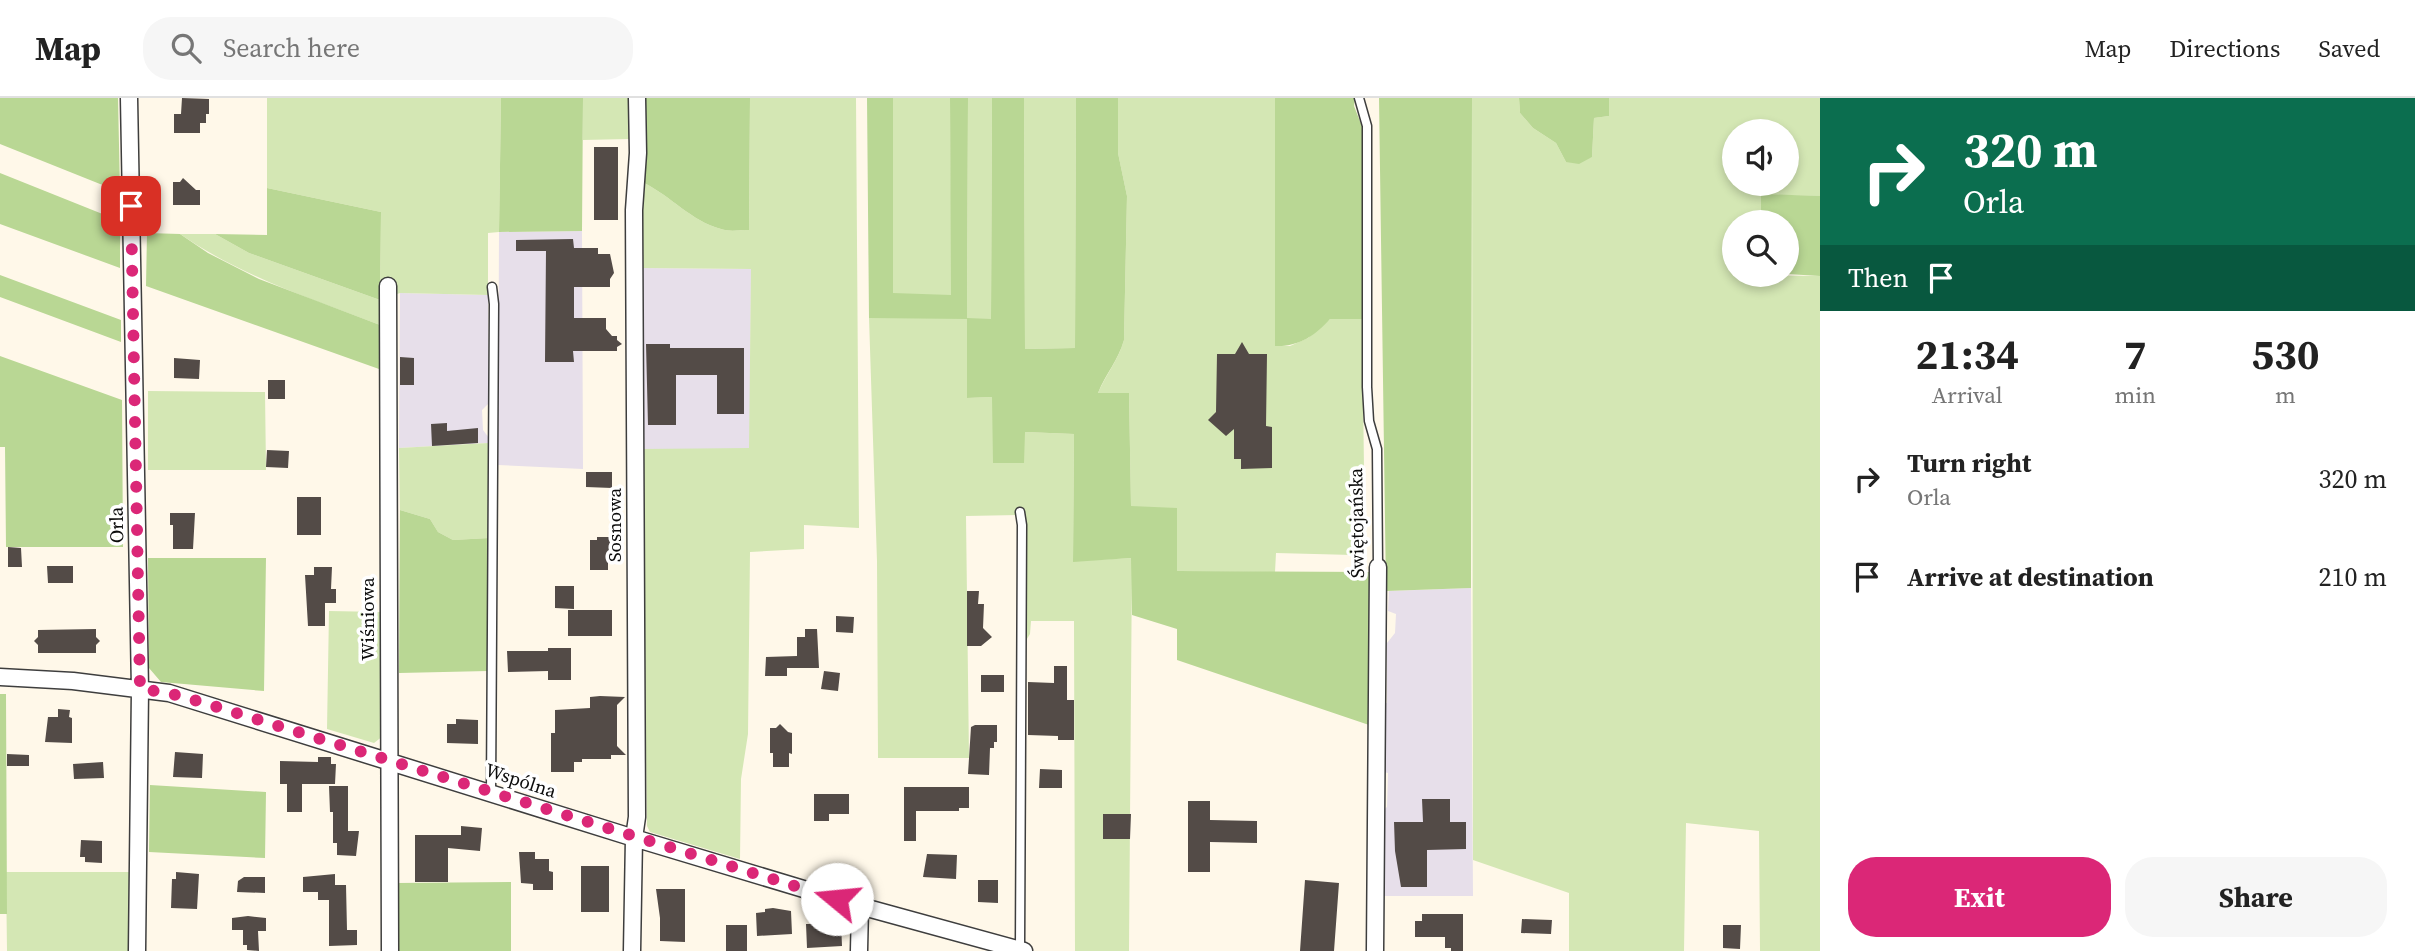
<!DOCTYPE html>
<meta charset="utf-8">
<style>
body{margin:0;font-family:"Source Serif 4",serif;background:#f6f6f6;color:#222;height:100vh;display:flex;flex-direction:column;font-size:26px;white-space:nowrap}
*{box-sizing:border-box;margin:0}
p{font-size:23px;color:#767676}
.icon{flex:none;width:38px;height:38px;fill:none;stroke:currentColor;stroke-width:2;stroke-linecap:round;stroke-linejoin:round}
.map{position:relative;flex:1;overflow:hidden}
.panel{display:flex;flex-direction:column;background:#fff;width:595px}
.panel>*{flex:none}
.hud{background:#0b6e4f;color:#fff;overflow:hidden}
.buttons{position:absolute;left:1722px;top:21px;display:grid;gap:14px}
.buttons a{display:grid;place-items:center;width:77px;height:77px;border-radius:50%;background:#fff;box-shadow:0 4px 10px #0003;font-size:35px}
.pin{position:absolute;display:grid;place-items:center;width:60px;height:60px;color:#fff;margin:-30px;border-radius:14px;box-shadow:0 4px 10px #0006}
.me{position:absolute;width:77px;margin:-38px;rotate:287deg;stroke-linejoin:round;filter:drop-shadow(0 0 5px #0008)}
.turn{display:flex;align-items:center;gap:24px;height:147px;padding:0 28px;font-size:32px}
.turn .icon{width:91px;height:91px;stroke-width:2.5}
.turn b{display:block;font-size:49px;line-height:60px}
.then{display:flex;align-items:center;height:66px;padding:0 28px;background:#0003;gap:14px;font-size:26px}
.eta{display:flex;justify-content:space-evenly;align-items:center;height:119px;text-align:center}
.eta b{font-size:42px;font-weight:700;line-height:49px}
.cta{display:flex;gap:14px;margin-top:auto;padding:14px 28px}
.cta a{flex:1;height:80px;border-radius:28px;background:#db2777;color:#fff;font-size:28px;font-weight:700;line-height:80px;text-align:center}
.cta a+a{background:#f6f6f6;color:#222}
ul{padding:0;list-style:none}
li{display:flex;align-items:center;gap:21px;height:98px;padding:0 28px}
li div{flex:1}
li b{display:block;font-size:26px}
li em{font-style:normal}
header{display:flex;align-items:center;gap:42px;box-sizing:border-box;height:98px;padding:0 35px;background:#fff;border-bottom:2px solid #e0e0e0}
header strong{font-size:33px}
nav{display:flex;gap:38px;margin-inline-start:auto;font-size:24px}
.search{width:490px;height:63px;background:#f6f6f6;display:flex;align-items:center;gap:18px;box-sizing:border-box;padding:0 24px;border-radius:28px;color:#767676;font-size:26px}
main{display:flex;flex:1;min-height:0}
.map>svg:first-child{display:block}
.industrial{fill:#e7dfea}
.green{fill:#d4e7b4;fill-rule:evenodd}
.forest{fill:#b9d794}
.building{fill:#534b47}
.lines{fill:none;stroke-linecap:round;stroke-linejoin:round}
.service-casing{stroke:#3e3e3e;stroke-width:11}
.minor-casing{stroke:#3e3e3e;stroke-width:19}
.service{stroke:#fff;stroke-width:8}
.minor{stroke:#fff;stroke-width:16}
.route{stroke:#db2777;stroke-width:12;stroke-dasharray:0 21.6}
.labels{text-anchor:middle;stroke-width:7;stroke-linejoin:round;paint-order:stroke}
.street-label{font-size:19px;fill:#0b0b0b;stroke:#fff}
</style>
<header>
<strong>Map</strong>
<div class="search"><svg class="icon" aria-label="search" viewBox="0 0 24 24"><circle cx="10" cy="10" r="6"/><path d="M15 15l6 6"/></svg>Search here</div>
<nav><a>Map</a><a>Directions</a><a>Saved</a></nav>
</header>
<main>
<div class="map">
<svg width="1820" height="853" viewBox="0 0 1820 853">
<rect width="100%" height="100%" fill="#fff8e9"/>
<!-- industrial -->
<path class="industrial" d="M582 133 583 371 498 367 499 134Z
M641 170 751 171 750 351H642Z
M400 195 488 197 489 305 482 312 483 332 489 340 488 345 399 350Z
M1471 490 1473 798H1382V713L1387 709 1388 675 1384 674 1382 605H1387V545L1395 535 1396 516 1388 513 1389 493Z"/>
<!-- green -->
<path class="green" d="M267 0H501L499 134 488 135V197L400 195 380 202V227C311 201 241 178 180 136H215L249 155 380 202 381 114 267 90Z
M583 0H629V41L583 42Z
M750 0H856L859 430 804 427V451L750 454 748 636 741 681 740 761 650 734 647 728 642 351 749 350 751 171 641 170 644 85C671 98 691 123 721 131 729 134 740 132 749 132Z
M893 0H950L952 198 893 196Z
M968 0H992L991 221H967V300L992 299 1025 334 1074 336 1073 463 1132 460 1129 853H1075L1074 523H1031L1030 536 1025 544V417L966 418 969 660H878L877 463 869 220H967Z
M1024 0H1076L1075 250 1025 251Z
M1118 0H1275V247L1290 248 1308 240 1330 221H1362L1365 445 1353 457 1276 455 1275 474 1177 473 1131 409 1129 295H1098C1106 276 1118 263 1124 242L1127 98 1118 55Z
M1472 0H1519L1520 15 1533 30 1556 45 1566 64 1592 59 1594 20 1609 18V0H1820V98L1761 97V124H1734V177L1820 178V853H1760L1759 733 1686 725 1684 853H1569V795L1473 762ZM1734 33H1787V86H1734Z
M148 293 265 294 266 372H148Z
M488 345 489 440 453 442 438 434 430 421 400 412 399 350Z
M329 513 382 514 383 638 374 645 327 631Z
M6 774H130L129 853H7Z"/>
<!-- forest -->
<path class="forest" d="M0 0H118L120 94 0 46Z
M501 0H583L582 133 499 134Z
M643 0H750L749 132C740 132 729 134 721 131 691 123 671 98 644 85Z
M867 0H893V195L951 197 950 0H968L967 220 991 221 992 0H1024L1025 251 1075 250 1076 0H1118V55L1127 98 1124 242C1118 263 1106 275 1098 295H1129L1131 408 1177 410V473L1373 474 1372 628 1177 562V531L1132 517 1131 460 1073 464 1074 336 1025 334 1024 365H993L992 299 967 300V221L869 220Z
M1275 0H1355L1354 8 1363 31 1362 221H1330C1315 238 1298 249 1275 248Z
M1379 0H1472L1471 490 1386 493Z
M1519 0H1609V18L1594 20 1592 59 1579 66 1566 64 1556 45 1533 30 1520 15Z
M0 75 120 123V170L0 126Z
M267 90 381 114 380 202 249 155 215 136 267 137Z
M1761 96 1820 98V178L1787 176V124H1761Z
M147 135 180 136 208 155 259 181 380 227 379 271 146 188Z
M0 177 121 222V244L0 199Z
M0 258 122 302 123 449H6L5 349H0Z
M400 412 430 421 438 434 453 442 489 440 488 573 399 575Z
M148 460H266L264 593 161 584 149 570Z
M0 596H6L7 816H0Z
M150 687 266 694 265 760 149 754Z
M511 784V853H397V785Z"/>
<!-- building -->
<path class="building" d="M182 0 209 1V16H206V25H200V35H174V16H181Z
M594 49H618V122H594Z
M183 80 196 92H200V107H173V84H180Z
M573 141 574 150H598V156H610L614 175 610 181V189H574V220H606V231L612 238H617V242L622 246 617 249V253H573L574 264H545L546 153H516V142Z
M1242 244 1249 256H1267L1266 328 1272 329V370L1241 371V361H1234V331L1226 338 1208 322 1216 314 1217 256H1235Z
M646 246H670V250H744V316H717V277H676V327H648Z
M400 259 414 260V287H400Z
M174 260 200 262 199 281 174 280Z
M268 282H285V301H268Z
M447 325V333L478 330V345L432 348 431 326Z
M267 352 289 353 288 370 266 369Z
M586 374H612V390L586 389Z
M297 399H321V437H297Z
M170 415H195L193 451H173V427H170Z
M597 439H609V442H615V460H608V472H590V442H597Z
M8 449 21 450 22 469H8Z
M47 468H73V485H48Z
M314 469H332L331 491H336V505H325V528H308L305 477H314Z
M555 488H574V511L555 510Z
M967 493H979L978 506H984L983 530 992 539 981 548H967Z
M568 512H612V538H568Z
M836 518 854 519 853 535 836 534Z
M96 531V539L100 543 96 547V555H38V547L34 543 38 539V532Z
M805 531H817L819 570H787V578H765L766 559 797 558V539H805Z
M548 550H571V582H548V573L508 574 507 553H548Z
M1054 568H1067V602H1074V642H1058V638L1028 637V584L1054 585Z
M824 573 840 575 838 593 821 591Z
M981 577H1004V594H981Z
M600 598 625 599 617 607V648L626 657H611V661H582V664H574V674H551V635H555V612L590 610V599Z
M58 611 70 612 69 619 72 620V645L45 644 48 619H58Z
M456 621 478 622V646L447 645V626H456Z
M780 626 788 634 792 635V656L789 655V669H773V655H770V630H776Z
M975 627H997V644H994V650H990L989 677 968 676 971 629Z
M175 654 203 656 202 680 173 679Z
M7 656 29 657V668H7Z
M318 659H331V666H336L335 686H302V714H287V686H280V663L318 664Z
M103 664 104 680 74 681 73 666Z
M1040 671 1062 672V690H1039Z
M329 688H348V733H359L356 758 337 757V745H333V714H330Z
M904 689H969V710H959V713H916V743H904Z
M814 696H849V716H829V723H814Z
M1422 701H1450V724H1466V751L1427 752V789H1401L1395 753 1394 724H1423Z
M1188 703H1210V722L1257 723V745L1210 744V774H1188Z
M1103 716H1131L1130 741H1103Z
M461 728 482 730 480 753 448 750V784H415V737H461Z
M81 742 102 743V765L85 764V759H80Z
M519 754H535V761H549V773L553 774V792H533V786L521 785Z
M927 756 957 757 956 781 923 779Z
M581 768H609V814H581Z
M176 774 199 776 197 811 171 810 172 781H176Z
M335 776V787H346L347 832H357V847L329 848V802H318V794H303V779Z
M244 779H265V795L237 794 238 783Z
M978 782H998V805L978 804Z
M1305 782 1339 785 1334 853H1300Z
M656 791H685V844L660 843V820Z
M773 810 791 813 792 836 757 838 756 815 765 814V811Z
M1422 816H1463V853H1451V850H1445V839H1415V823H1422Z
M248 818 266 820V833H258L259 853 247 852V847H243V832H232V820Z
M1522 821 1552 822 1551 836 1521 835Z
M815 822H832V825H841L842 848 807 850 806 826H815Z
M726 827H747V853H726Z
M1723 827H1741L1740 851 1723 850Z"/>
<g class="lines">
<defs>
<path id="service" d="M1359 0 1367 28V289L1369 323 1377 351 1378 469
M1020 414 1022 427 1020 851
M491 694 494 206 492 189"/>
<path id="minor" d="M129 0 140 591 137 853
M388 188 390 853
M0 579 73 583 169 595 634 740 860 808 1024 853
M632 853 634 740 637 719 634 112 638 55 637 0
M859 853 860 808
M1375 853 1378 469"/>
</defs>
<!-- service casing -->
<use href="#service" class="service-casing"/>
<!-- minor casing -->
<use href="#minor" class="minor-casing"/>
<!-- service -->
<use href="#service" class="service"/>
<!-- minor -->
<use href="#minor" class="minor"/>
</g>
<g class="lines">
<!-- route -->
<path class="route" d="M131 108 140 591 169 595 201 604 837 801"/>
</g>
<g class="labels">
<!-- street labels -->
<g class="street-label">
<text transform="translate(1356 425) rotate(-91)" y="7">Świętojańska</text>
<text transform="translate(116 427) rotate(-91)" y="7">Orla</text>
<text transform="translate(614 427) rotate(-90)" y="7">Sosnowa</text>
<text transform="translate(367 521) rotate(-90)" y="7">Wiśniowa</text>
<text transform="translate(521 682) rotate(18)" y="7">Wspólna</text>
</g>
</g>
</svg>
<div class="buttons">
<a><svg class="icon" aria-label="sound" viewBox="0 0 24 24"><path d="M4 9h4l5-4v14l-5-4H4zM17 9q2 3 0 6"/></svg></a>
<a><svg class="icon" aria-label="search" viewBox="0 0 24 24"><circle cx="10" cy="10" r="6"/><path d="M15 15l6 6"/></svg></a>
</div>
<div class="pin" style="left:131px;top:108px;background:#d93025"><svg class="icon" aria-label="arrive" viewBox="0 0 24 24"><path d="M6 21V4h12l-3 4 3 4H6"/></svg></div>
<svg class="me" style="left:837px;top:801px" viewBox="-20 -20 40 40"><circle r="19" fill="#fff"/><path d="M0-13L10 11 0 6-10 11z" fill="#db2777"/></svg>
</div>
<section class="panel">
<div class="hud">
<div class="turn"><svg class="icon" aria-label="right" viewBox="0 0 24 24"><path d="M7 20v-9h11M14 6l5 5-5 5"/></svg><div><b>320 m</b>Orla</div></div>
<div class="then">Then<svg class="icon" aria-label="arrive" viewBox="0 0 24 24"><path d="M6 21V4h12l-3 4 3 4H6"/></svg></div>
</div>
<div class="eta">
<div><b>21:34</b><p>Arrival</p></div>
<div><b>7</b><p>min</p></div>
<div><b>530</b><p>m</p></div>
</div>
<ul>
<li><svg class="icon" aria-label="right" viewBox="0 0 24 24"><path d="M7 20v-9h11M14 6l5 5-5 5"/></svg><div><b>Turn right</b><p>Orla</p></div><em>320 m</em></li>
<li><svg class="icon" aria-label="arrive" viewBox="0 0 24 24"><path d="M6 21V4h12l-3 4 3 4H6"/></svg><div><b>Arrive at destination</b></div><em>210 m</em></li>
</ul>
<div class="cta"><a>Exit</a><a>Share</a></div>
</section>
</main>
